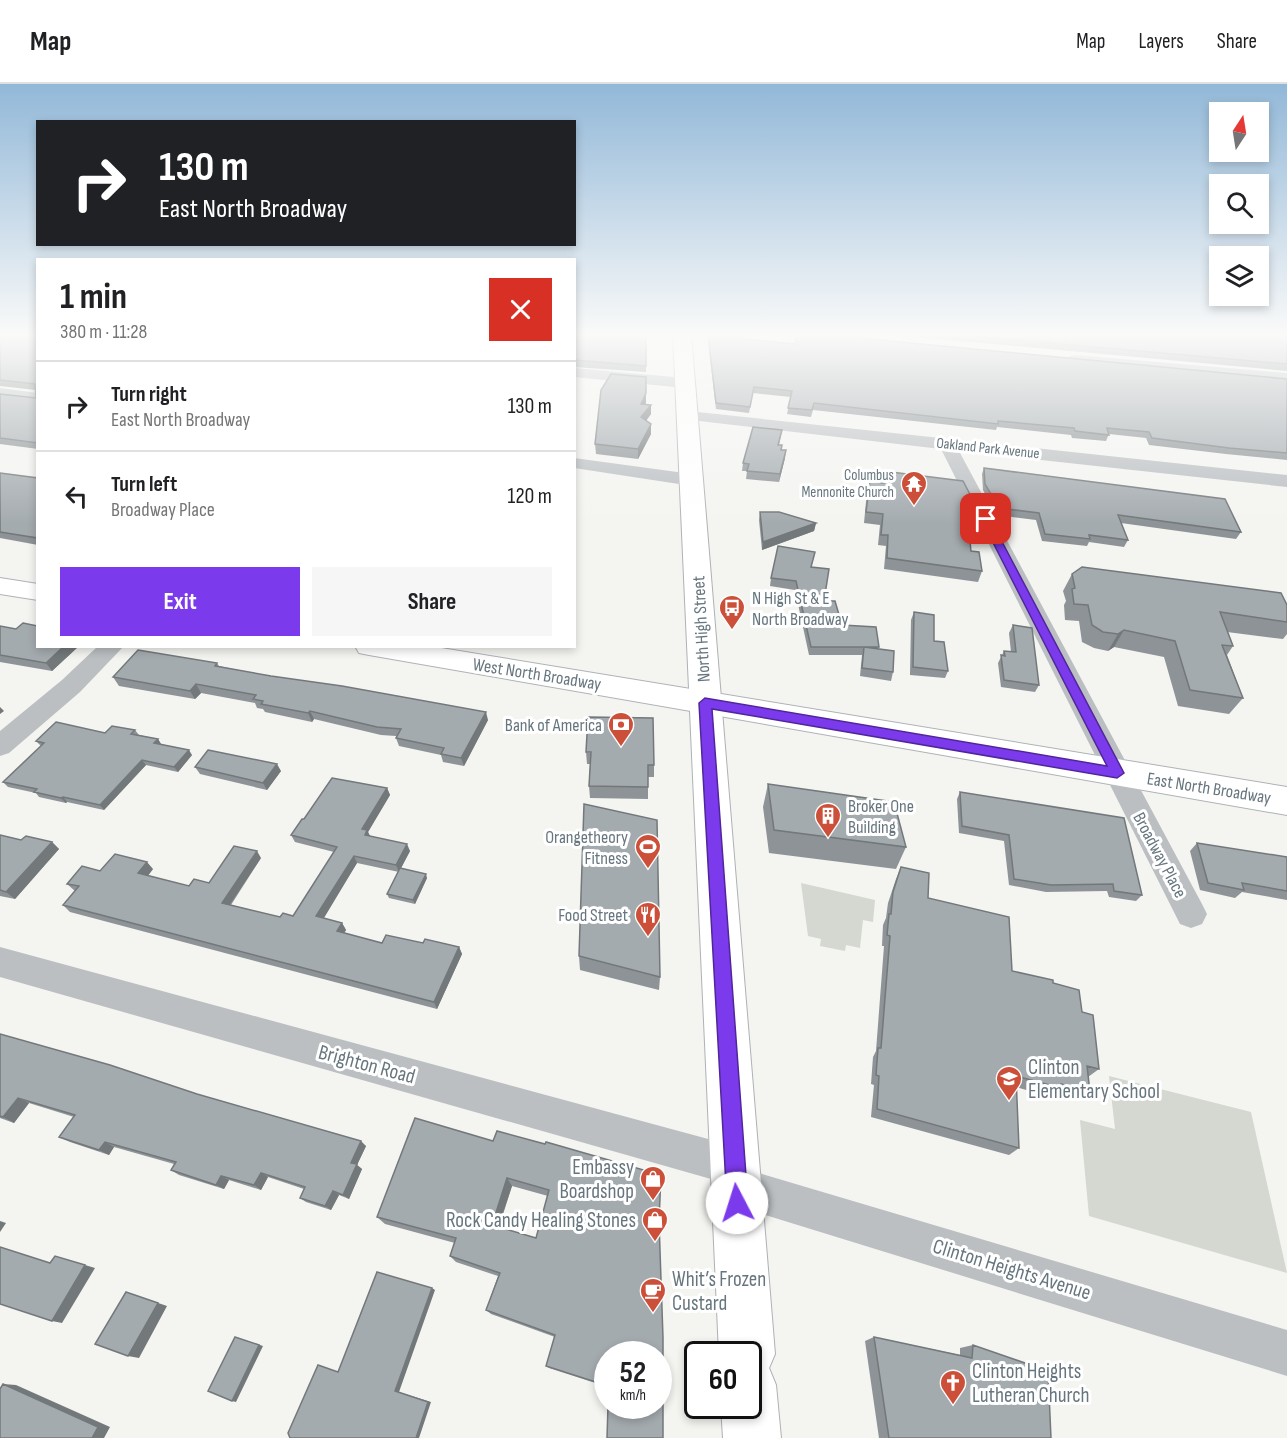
<!DOCTYPE html>
<meta charset="utf-8">
<style>
body{margin:0;font-family:"Sofia Sans Condensed",sans-serif;background:#f6f6f6;color:#202124;height:100vh;display:flex;flex-direction:column;font-size:22px;white-space:nowrap}
*{box-sizing:border-box;margin:0}
p{font-size:20px;color:#757577}
.icon{flex:none;width:33px;height:33px;fill:none;stroke:currentColor;stroke-width:2;stroke-linecap:round;stroke-linejoin:round}
.map{position:relative;flex:1;overflow:hidden}
.drawer{position:absolute;left:36px;top:174px;width:540px;height:390px;display:flex;flex-direction:column;background:#fff;border-radius:0px;box-shadow:0 3px 9px #0003}
.drawer>*{flex:none}
.hud{position:absolute;left:36px;top:36px;width:540px;height:126px;border-radius:0px;box-shadow:0 3px 9px #0003;background:#202124;color:#fff;overflow:hidden}
.needle{width:39px;rotate:12deg}
.fabs{position:absolute;left:1209px;top:18px;display:grid;gap:12px}
.fabs a{display:grid;place-items:center;width:60px;height:60px;border-radius:0px;background:#fff;box-shadow:0 3px 9px #0003;font-size:30px}
.speed{position:absolute;left:594px;top:1257px;display:flex;gap:12px;font-size:30px;font-weight:700;text-align:center}
.speed>*{display:grid;place-content:center;width:78px;height:78px;border-radius:50%;background:#fff;box-shadow:0 3px 9px #0003;line-height:1}
.speed small{font-size:15px;font-weight:400}
.speed .limit{border:3px solid #111;border-radius:9px;background:#fff;color:#111}
.pin{position:absolute;display:grid;place-items:center;width:51px;height:51px;color:#fff;margin:-26px;border-radius:12px;box-shadow:0 3px 9px #0006}
.me{position:absolute;width:66px;margin:-33px;rotate:355deg;stroke-linejoin:round;filter:drop-shadow(0 0 4px #0008)}
.turn{display:flex;align-items:center;gap:21px;height:126px;padding:0 24px;font-size:27px}
.turn .icon{width:78px;height:78px;stroke-width:2.5}
.turn b{display:block;font-size:42px;line-height:51px}
.round{display:grid;place-items:center;flex:none;width:63px;height:63px;border-radius:0px;background:#f6f6f6}
.head{display:flex;align-items:center;justify-content:space-between;height:102px;padding:0 24px}
h1{font-size:36px;font-weight:700;line-height:45px}
.cta{display:flex;gap:12px;margin-top:auto;padding:12px 24px}
.cta a{flex:1;height:69px;border-radius:0px;background:#7c3aed;color:#fff;font-size:24px;font-weight:700;line-height:69px;text-align:center}
.cta a+a{background:#f6f6f6;color:#202124}
ul{padding:0;list-style:none}
li{display:flex;align-items:center;gap:18px;height:90px;padding:0 24px;border-top:2px solid #e0e0e0}
li div{flex:1}
li b{display:block;font-size:22px}
li em{font-style:normal}
header{display:flex;align-items:center;gap:36px;box-sizing:border-box;height:84px;padding:0 30px;background:#fff;border-bottom:2px solid #e0e0e0}
header strong{font-size:28px}
nav{display:flex;gap:33px;margin-inline-start:auto;font-size:21px}
.map>svg:first-child{display:block}
.green{fill:#d4d8d1}
.lines{fill:none;stroke-linecap:round;stroke-linejoin:round}
.secondary-casing{stroke:#aeb3b6;stroke-width:2}
.primary-casing{stroke:#adb2b4;stroke-width:2}
.street{fill:#bbbfc2;fill-rule:evenodd}
.secondary{fill:#fff;fill-rule:evenodd}
.primary{fill:#fff;fill-rule:evenodd}
.wall{fill:#8d9396;fill-rule:evenodd}
.shaded-wall{fill:#73787a}
.building{fill:#a4abaf;stroke:#73787a;stroke-width:1.5;fill-rule:evenodd}
.route{fill:#7c3aed;stroke:#51269a;stroke-width:1.5}
.labels{text-anchor:middle;stroke-width:6;stroke-linejoin:round;paint-order:stroke}
.far-street-label{font-size:15px;fill:#67767e;stroke:#fff}
.far-poi-label{font-size:15px;fill:#67767e;stroke:#fff;text-anchor:end}
.poi-label{font-size:18px;fill:#67767e;stroke:#fff;text-anchor:end}
.street-label{font-size:18px;fill:#67767e;stroke:#fff}
.near-street-label{font-size:21px;fill:#67767e;stroke:#fff}
.near-poi-label{font-size:21px;fill:#67767e;stroke:#fff;text-anchor:start}
</style>
<header>
<strong>Map</strong>
<nav><a>Map</a><a>Layers</a><a>Share</a></nav>
</header>
<div class="map">
<svg width="1287" height="1354" viewBox="0 0 1287 1354">
<rect width="100%" height="100%" fill="#f4f4f1"/>
<!-- green -->
<path class="green" d="M801 799 875 816 873 838 863 836 860 864 846 861 845 867 820 862 821 855 808 852Z
M1109 992 1251 1028 1287 1189 1089 1132 1080 1036 1115 1045Z"/>
<g class="lines">
<defs>
<path id="secondary" d="M0 494 38 500V516L0 510Z
M355 562H429L1287 703V731L369 571 359 569Z"/>
<path id="primary" d="M673 250H691L775 1270 769 1284 776 1301 781 1354H723L721 1322H748V1270H719Z"/>
</defs>
<!-- secondary casing -->
<use href="#secondary" class="secondary-casing"/>
<!-- primary casing -->
<use href="#primary" class="primary-casing"/>
<!-- street -->
<path class="street" d="M1075 271 1287 289V299L1070 278 1068 275 1070 272Z
M574 284 685 294 693 299 685 304 574 293Z
M0 304 38 309V319L0 314Z
M688 327 1287 391V403L959 367 1202 820 1207 830 1202 840 1191 844 1180 840 941 365 682 335 680 332 682 329Z
M574 374 692 390 699 392 701 396 699 400 692 402 574 384Z
M98 562H124L80 608 9 669 0 672V647L62 596Z
M0 863 734 1062 748 1068 754 1082 752 1087 1287 1246V1292L736 1122 722 1116 716 1102 718 1097 0 893Z"/>
<!-- secondary -->
<use href="#secondary" class="secondary"/>
<!-- primary -->
<use href="#primary" class="primary"/>
</g>
<!-- wall -->
<path class="wall" d="M38 250V365L0 360V310L36 314 35 306 0 302V254Z
M574 250H646V288L574 283Z
M708 250H743V255L795 260 1287 295V376L1226 370 1149 361 1146 354 1109 350 1106 357 1072 354 1071 351 997 343 996 346 813 326 811 333 787 330 791 313 753 309 749 329 716 325 708 258Z
M884 250H1287V287Z
M646 319V320L651 330 646 337 651 350 638 375 596 370 595 360Z
M782 346 779 361H782V366L785 374 779 398 746 395 747 387H742L743 379Z
M984 384 1241 448 1236 455 1121 439 1128 456 1124 463 1089 458 1087 462 1042 457 1036 436 996 431 983 406 982 390Z
M883 387 974 418 970 428H967L971 467 982 487 978 498 884 485 886 462 878 461 880 441 864 439 867 407 870 397 880 398Z
M0 389 38 394V461L0 454Z
M760 428 816 439 814 447 762 466 759 436Z
M811 483 824 517 842 541 879 563 878 565 893 588 891 597 860 592 862 571H809L795 506 770 502 771 494Z
M1072 490 1287 521V550L1283 555 1227 548 1233 562 1227 571 1243 614 1229 630 1178 622 1164 573 1114 563 1108 567 1094 564 1082 558 1079 537 1065 536 1064 521 1066 517 1063 507Z
M914 528 934 557 948 587 945 594 910 591 911 536Z
M1013 541 1039 601 1035 608 1001 603 998 579 1004 567 1011 568 1009 549Z
M0 542 38 562H79L52 587 0 578Z
M217 579 219 582 488 636 464 682 443 678 441 671 399 662 396 654V652L381 651 314 635 312 638 265 628 263 625 257 624 255 619 201 609 195 615 119 602 113 593Z
M135 646 139 651 158 655 161 660 192 671 178 688 146 681 104 726 67 718 66 719 39 713 36 709 8 703 3 698 41 662 36 657 105 649Z
M586 668 654 681V693H648V715L590 714 589 702 590 680H587Z
M195 683 281 687 267 706 200 690Z
M768 700 906 763 896 785 769 769 763 723Z
M387 704 390 711 368 748 370 752 410 767 401 784 427 794 415 820 389 814 387 810 399 788 357 779 323 834 342 839 346 846 344 849 382 859H423L459 863 462 870 437 925 70 828 63 821 75 807 67 800 100 787 153 785 148 792 189 802 209 799 261 774 231 821 280 833 293 832 334 768 295 758 291 751 304 735Z
M960 708 1142 811 1136 817 1109 813 1107 807 1046 808 1009 801 1004 757 959 749 957 715Z
M0 751 21 756 52 758 59 765 15 815 0 812Z
M1197 759 1287 773V816L1242 808 1235 814 1200 806 1190 767Z
M901 783 928 814 1012 887 1053 899 1082 928 1099 985 1088 993 1090 1008 1079 1016 1054 1010 1050 1013 1016 1003 1019 1064 1009 1071 871 1033 874 1001 871 1000 873 973 876 967 884 862H882L883 841 886 834 888 819 896 795Z
M579 872 660 893 659 906 580 886Z
M0 950 366 1062 357 1081 362 1085 349 1115 339 1111 331 1126 306 1118 300 1114 304 1105 268 1093 261 1106 229 1096 224 1105 179 1091 171 1086 174 1080 114 1063 109 1071 70 1058 59 1053 74 1033 29 1019 14 1039 0 1034Z
M415 1034 659 1137 658 1322 608 1270V1303L549 1284 546 1282 555 1253 491 1230 486 1226 498 1192 456 1178 450 1172 455 1159 385 1140 377 1133ZM512 1102 548 1112 536 1154 499 1143Z
M874 1253 960 1271V1264L973 1261 1051 1354H879L865 1257Z"/>
<!-- shaded-wall -->
<path class="shaded-wall" d="M646 309V319L641 329V320Z
M651 321V330L641 343V333Z
M651 340V350L638 375V365Z
M786 366 785 374 779 398 780 390Z
M816 439 814 447 762 466 763 458Z
M1124 546 1114 563 1108 567 1118 550Z
M64 562H79L52 587 46 579Z
M196 600 201 609 195 615 190 607Z
M0 623 4 627 0 630Z
M310 627 314 635 312 638 308 629Z
M486 628 488 636 464 682 461 674Z
M158 655 161 660 154 659Z
M189 666 192 671 178 688 174 683Z
M142 676 146 681 104 726 100 721Z
M277 680 281 687 267 706 263 699Z
M387 704 390 711 368 748 371 754 368 758 362 745Z
M63 713 67 718 66 719 61 714Z
M52 758 59 765 15 815 6 808Z
M407 760 410 767 399 788 396 781Z
M257 767 261 774 227 825 222 819Z
M354 772 357 779 321 839 316 832Z
M147 778 153 785 144 796 138 789Z
M426 790 427 794 415 820 413 816Z
M342 839 346 846 341 854 337 847Z
M459 863 462 870 437 925 434 918Z
M18 1014 29 1019 14 1039 3 1033Z
M361 1057 366 1062 357 1081 362 1085 349 1115 343 1111 351 1079Z
M105 1058 114 1063 109 1071 99 1066Z
M261 1089 268 1093 261 1106 254 1101Z
M221 1092 229 1096 224 1105 216 1101Z
M507 1094 512 1102 497 1147 492 1141Z
M333 1107 339 1111 331 1126 325 1122Z
M0 1137 6 1139 0 1148Z
M55 1172 95 1184 62 1239 52 1237Z
M432 1204 435 1206 399 1308 431 1318 419 1354H416L395 1307Z
M126 1208 167 1222 139 1274 128 1272Z
M235 1253 263 1262 236 1318 232 1317Z
M3 1300 16 1301 110 1343 104 1354H92Z"/>
<!-- building -->
<path class="building" d="M7 250H38V359L0 354V310L36 314 35 300 0 296V254Z
M574 250H646V282L574 276Z
M708 250H743L742 255 795 260 798 250H817L1287 295V369L1229 364 1152 354 1149 348 1107 344 1109 351 1075 347 1074 344 998 337V340L814 319 812 326 788 324 792 307 754 303 750 323 716 319Z
M949 250H1287V280Z
M611 290 646 293V309L641 320 651 321 641 333 651 340 638 365 595 360 601 306Z
M753 343 782 346 778 361H782L781 366H786L780 390 747 387 749 380 743 379Z
M984 384 1225 415 1241 448 1118 431 1128 456 1089 451 1090 455 1045 450 1039 429 999 424 985 400Z
M883 387 963 397 974 418 966 417 971 467 979 468 982 487 887 474 888 451H881L883 430 866 428 870 397 884 399Z
M0 389 38 394V454L0 448Z
M760 428H779L816 439 763 458Z
M778 462 815 468 811 483 829 485 824 517H835L842 541 876 543 879 563H811L796 497 771 494Z
M1082 483 1281 509 1287 521V538L1220 528 1233 562 1222 561 1243 614 1190 606 1175 557 1124 546 1118 550 1103 548 1092 541 1088 521 1074 520 1072 505 1075 504 1072 490Z
M914 528 934 531V557L944 558 948 587 913 583Z
M23 539 38 542V562H64L46 579 0 571V542L16 545Z
M1013 541 1032 544 1039 601 1004 596 1001 571 1005 572 1004 567 1016 568Z
M864 563 894 567 893 588 862 584Z
M138 566 217 579 215 582 271 592 342 602 486 628 461 674 441 670 444 664 396 654 401 645 377 643 310 627 308 629 261 620 263 617 253 615 256 611 196 600 190 607 113 593Z
M588 633 653 634 654 681H648V703L589 702 591 668H586Z
M56 638 105 649 112 642 135 646 131 650 158 655 154 659 189 666 174 683 142 676 100 721 63 713 61 714 34 708 37 705 3 698 44 659 36 657Z
M208 666 277 680 263 699 195 683Z
M332 694 387 704 362 745 367 746 365 751 407 760 396 781 354 772 316 832 342 839 337 847 382 859 386 851 423 859 425 855 459 863 434 918 63 821 79 802 67 800 82 782 100 787 115 770 147 778 138 789 189 802 194 795 209 799 234 762 257 767 222 819 280 833 283 829 293 832 337 763 291 751 302 735H304Z
M768 700 894 718 906 763 774 746Z
M960 708 1124 734 1142 811 1114 807 1113 800 1051 801 1014 795 1009 751 962 742Z
M584 720 657 736 660 893 579 872Z
M0 751 21 756 26 752 52 758 6 808 0 806Z
M1197 759 1287 773V807L1242 799 1244 806 1208 799Z
M901 783 929 789 928 814 1009 833 1012 887 1053 896V899L1079 906 1082 928 1093 931 1099 985 1087 982 1090 1008 1061 1000V1004L1016 992 1019 1064 877 1025 879 992 876 991 878 964H881L890 852 887 851 889 830H891L893 808Z
M400 784 426 790 413 816 387 810Z
M0 950 110 981 197 1010 361 1057 351 1079 357 1080 343 1111 333 1107 325 1122 300 1114 305 1103 261 1089 254 1101 221 1092 216 1101 171 1086 176 1078 105 1058 99 1066 59 1053 75 1031 18 1014 3 1033 0 1032Z
M415 1034 493 1057 497 1047 545 1060 546 1058 661 1091 659 1137 663 1254V1354H607L608 1322H658V1270H608V1302L546 1282 555 1251 486 1226 500 1189 450 1172 456 1154 377 1133ZM507 1094 549 1106 536 1154 492 1141Z
M0 1163 50 1179 55 1172 85 1181 52 1237 0 1220Z
M377 1188 432 1204 395 1307 428 1318 416 1354H290L288 1349 318 1281 338 1288Z
M126 1208 158 1219 128 1272 95 1260Z
M235 1253 259 1261 232 1317 208 1307Z
M874 1253 972 1274 973 1261 1048 1287 1051 1354H889Z
M3 1300 98 1343 92 1354H0V1305Z"/>
<!-- sky -->
<linearGradient id="sky" x2="0" y2="1"><stop stop-color="#92b8d8"/><stop offset="0.57" stop-color="#fafaf9"/><stop offset="1" stop-color="#fafaf9" stop-opacity="0"/></linearGradient>
<rect width="1287" height="440" fill="url(#sky)"/>
<!-- route -->
<path class="route" d="M982 432 990 435 1124 689 1117 694 712 625 748 1119 745 1126 737 1129 730 1126 727 1119 699 619 705 614 1107 682 981 435Z"/>
<!-- icons -->
<defs>
<symbol id="temple-pin" viewBox="-11 -11 22 30"><path d="M0 17L-7.5 6A9.5 9.5 0 1 1 7.5 6Z" fill="#cc5039" stroke="#fff"/><path d="M0-6L5-2H3V0L6.5 2.5H4V6H1.5V3h-3V6H-4V2.5H-6.5L-3 0V-2H-5Z" fill="#fff"/></symbol>
<symbol id="bus-pin" viewBox="-11 -11 22 30"><path d="M0 17L-7.5 6A9.5 9.5 0 1 1 7.5 6Z" fill="#cc5039" stroke="#fff"/><path d="M-5-6H5V4H4V6H2V4H-2V6H-4V4H-5ZM-3.5-4V0h7V-4ZM-3.5 1.2v1.5H-2V1.2ZM2 1.2v1.5H3.5V1.2Z" fill="#fff"/></symbol>
<symbol id="bank-pin" viewBox="-11 -11 22 30"><path d="M0 17L-7.5 6A9.5 9.5 0 1 1 7.5 6Z" fill="#cc5039" stroke="#fff"/><path d="M-6-4H6V4H-6ZM0-2.3a2.3 2.3 0 1 0 0 4.6a2.3 2.3 0 1 0 0-4.6Z" fill="#fff"/></symbol>
<symbol id="building-pin" viewBox="-11 -11 22 30"><path d="M0 17L-7.5 6A9.5 9.5 0 1 1 7.5 6Z" fill="#cc5039" stroke="#fff"/><path d="M-4-6H4V6H1V3H-1V6H-4ZM-2.5-4.3h1.7v1.8h-1.7ZM.8-4.3h1.7v1.8H.8ZM-2.5-1h1.7V.8h-1.7ZM.8-1h1.7V.8H.8Z" fill="#fff"/></symbol>
<symbol id="stadium-pin" viewBox="-11 -11 22 30"><path d="M0 17L-7.5 6A9.5 9.5 0 1 1 7.5 6Z" fill="#cc5039" stroke="#fff"/><path d="M0-5a6.5 5 0 1 0 0 10a6.5 5 0 1 0 0-10ZM-3.5-1.8h7v3.6h-7Z" fill="#fff"/></symbol>
<symbol id="restaurant-pin" viewBox="-11 -11 22 30"><path d="M0 17L-7.5 6A9.5 9.5 0 1 1 7.5 6Z" fill="#cc5039" stroke="#fff"/><path d="M-5-6h1v4h1v-4h1v4h1v-4h1v5L-1.5 .5V6h-2V.5L-5-1ZM5-6V6H3V1.5H1.5Q1.5-4 5-6Z" fill="#fff"/></symbol>
<symbol id="school-pin" viewBox="-11 -11 22 30"><path d="M0 17L-7.5 6A9.5 9.5 0 1 1 7.5 6Z" fill="#cc5039" stroke="#fff"/><path d="M0-5L7-2L0 1L-7-2ZM-4 1L0 2.5L4 1V4Q0 6-4 4Z" fill="#fff"/></symbol>
<symbol id="shop-pin" viewBox="-11 -11 22 30"><path d="M0 17L-7.5 6A9.5 9.5 0 1 1 7.5 6Z" fill="#cc5039" stroke="#fff"/><path d="M-5-2.5h2.3a2.7 3.5 0 0 1 5.4 0H5L5.5 6h-11ZM-1.5-2.5h3a1.5 2.3 0 0 0-3 0Z" fill="#fff"/></symbol>
<symbol id="cafe-pin" viewBox="-11 -11 22 30"><path d="M0 17L-7.5 6A9.5 9.5 0 1 1 7.5 6Z" fill="#cc5039" stroke="#fff"/><path d="M-5.5-4.5H6V0H3Q3 3.5 0 3.5H-2.5Q-5.5 3.5-5.5 0ZM3-3.2v2h1.7v-2ZM-6 4.5H4V6H-6Z" fill="#fff"/></symbol>
<symbol id="church-pin" viewBox="-11 -11 22 30"><path d="M0 17L-7.5 6A9.5 9.5 0 1 1 7.5 6Z" fill="#cc5039" stroke="#fff"/><path d="M-1.2-6h2.4v3.5h3.3v2.4h-3.3V6h-2.4V-.1h-3.3v-2.4h3.3Z" fill="#fff"/></symbol>
</defs>
<g fill-rule="evenodd">
<use href="#temple-pin" x="899" y="385" width="30" height="40"/>
<use href="#bus-pin" x="717" y="509" width="30" height="40"/>
<use href="#bank-pin" x="606" y="626" width="30" height="40"/>
<use href="#building-pin" x="813" y="717" width="30" height="40"/>
<use href="#stadium-pin" x="633" y="748" width="30" height="40"/>
<use href="#restaurant-pin" x="633" y="816" width="30" height="40"/>
<use href="#school-pin" x="994" y="980" width="30" height="40"/>
<use href="#shop-pin" x="638" y="1080" width="30" height="40"/>
<use href="#shop-pin" x="640" y="1121" width="30" height="40"/>
<use href="#cafe-pin" x="638" y="1192" width="30" height="40"/>
<use href="#church-pin" x="938" y="1284" width="30" height="40"/>
</g>
<g class="labels">
<!-- far-street labels -->
<g class="far-street-label">
<text transform="translate(988 364) rotate(6)" y="5">Oakland Park Avenue</text>
</g>
<!-- far-poi labels -->
<g class="far-poi-label">
<text x="894" y="396">Columbus<tspan x="894" dy="17">Mennonite Church</tspan></text>
</g>
<!-- poi labels -->
<g class="poi-label">
<text x="752" y="520" text-anchor="start">N High St &amp; E<tspan x="752" dy="21">North Broadway</tspan></text>
<text x="602" y="647">Bank of America</text>
<text x="848" y="728" text-anchor="start">Broker One<tspan x="848" dy="21">Building</tspan></text>
<text x="628" y="759">Orangetheory<tspan x="628" dy="21">Fitness</tspan></text>
<text x="628" y="837">Food Street</text>
</g>
<!-- street labels -->
<g class="street-label">
<text transform="translate(701 545) rotate(-93)" y="6">North High Street</text>
<text transform="translate(537 590) rotate(9)" y="6">West North Broadway</text>
<text transform="translate(1209 704) rotate(9)" y="6">East North Broadway</text>
<text transform="translate(1160 771) rotate(62)" y="6">Broadway Place</text>
</g>
<!-- near-street labels -->
<g class="near-street-label">
<text transform="translate(367 980) rotate(15)" y="7">Brighton Road</text>
<text transform="translate(1012 1185) rotate(17)" y="7">Clinton Heights Avenue</text>
</g>
<!-- near-poi labels -->
<g class="near-poi-label">
<text x="1028" y="990">Clinton<tspan x="1028" dy="24">Elementary School</tspan></text>
<text x="634" y="1090" text-anchor="end">Embassy<tspan x="634" dy="24">Boardshop</tspan></text>
<text x="636" y="1143" text-anchor="end">Rock Candy Healing Stones</text>
<text x="672" y="1202">Whit’s Frozen<tspan x="672" dy="24">Custard</tspan></text>
<text x="972" y="1294">Clinton Heights<tspan x="972" dy="24">Lutheran Church</tspan></text>
</g>
</g>
</svg>
<div class="fabs">
<a><svg class="needle" viewBox="-14 -14 28 28"><path d="M0-13l5 13h-10z" fill="#e53935"/><path d="M0 13l5-13h-10z" fill="#757577"/></svg></a>
<a><svg class="icon" aria-label="search" viewBox="0 0 24 24"><circle cx="10" cy="10" r="6"/><path d="M15 15l6 6"/></svg></a>
<a><svg class="icon" aria-label="layers" viewBox="0 0 24 24"><path d="M12 4l9 5-9 5-9-5zM3 14l9 5 9-5"/></svg></a>
</div>
<div class="speed"><div>52<small>km/h</small></div><div class="limit">60</div></div>
<div class="pin" style="left:986px;top:435px;background:#d93025"><svg class="icon" aria-label="arrive" viewBox="0 0 24 24"><path d="M6 21V4h12l-3 4 3 4H6"/></svg></div>
<svg class="me" style="left:737px;top:1119px" viewBox="-20 -20 40 40"><circle r="19" fill="#fff"/><path d="M0-13L10 11 0 6-10 11z" fill="#7c3aed"/></svg>
<div class="hud">
<div class="turn"><svg class="icon" aria-label="right" viewBox="0 0 24 24"><path d="M7 20v-9h11M14 6l5 5-5 5"/></svg><div><b>130 m</b>East North Broadway</div></div>
</div>
<section class="drawer">
<div class="head"><div><h1>1 min</h1><p>380 m · 11:28</p></div><a class="round" style="background:#d93025;color:#fff"><svg class="icon" aria-label="close" viewBox="0 0 24 24"><path d="M6 6l12 12M18 6L6 18"/></svg></a></div>
<ul>
<li><svg class="icon" aria-label="right" viewBox="0 0 24 24"><path d="M7 20v-9h11M14 6l5 5-5 5"/></svg><div><b>Turn right</b><p>East North Broadway</p></div><em>130 m</em></li>
<li><svg class="icon" aria-label="left" viewBox="0 0 24 24"><path d="M17 20v-9H6M10 6l-5 5 5 5"/></svg><div><b>Turn left</b><p>Broadway Place</p></div><em>120 m</em></li>
</ul>
<div class="cta"><a>Exit</a><a>Share</a></div>
</section>
</div>
